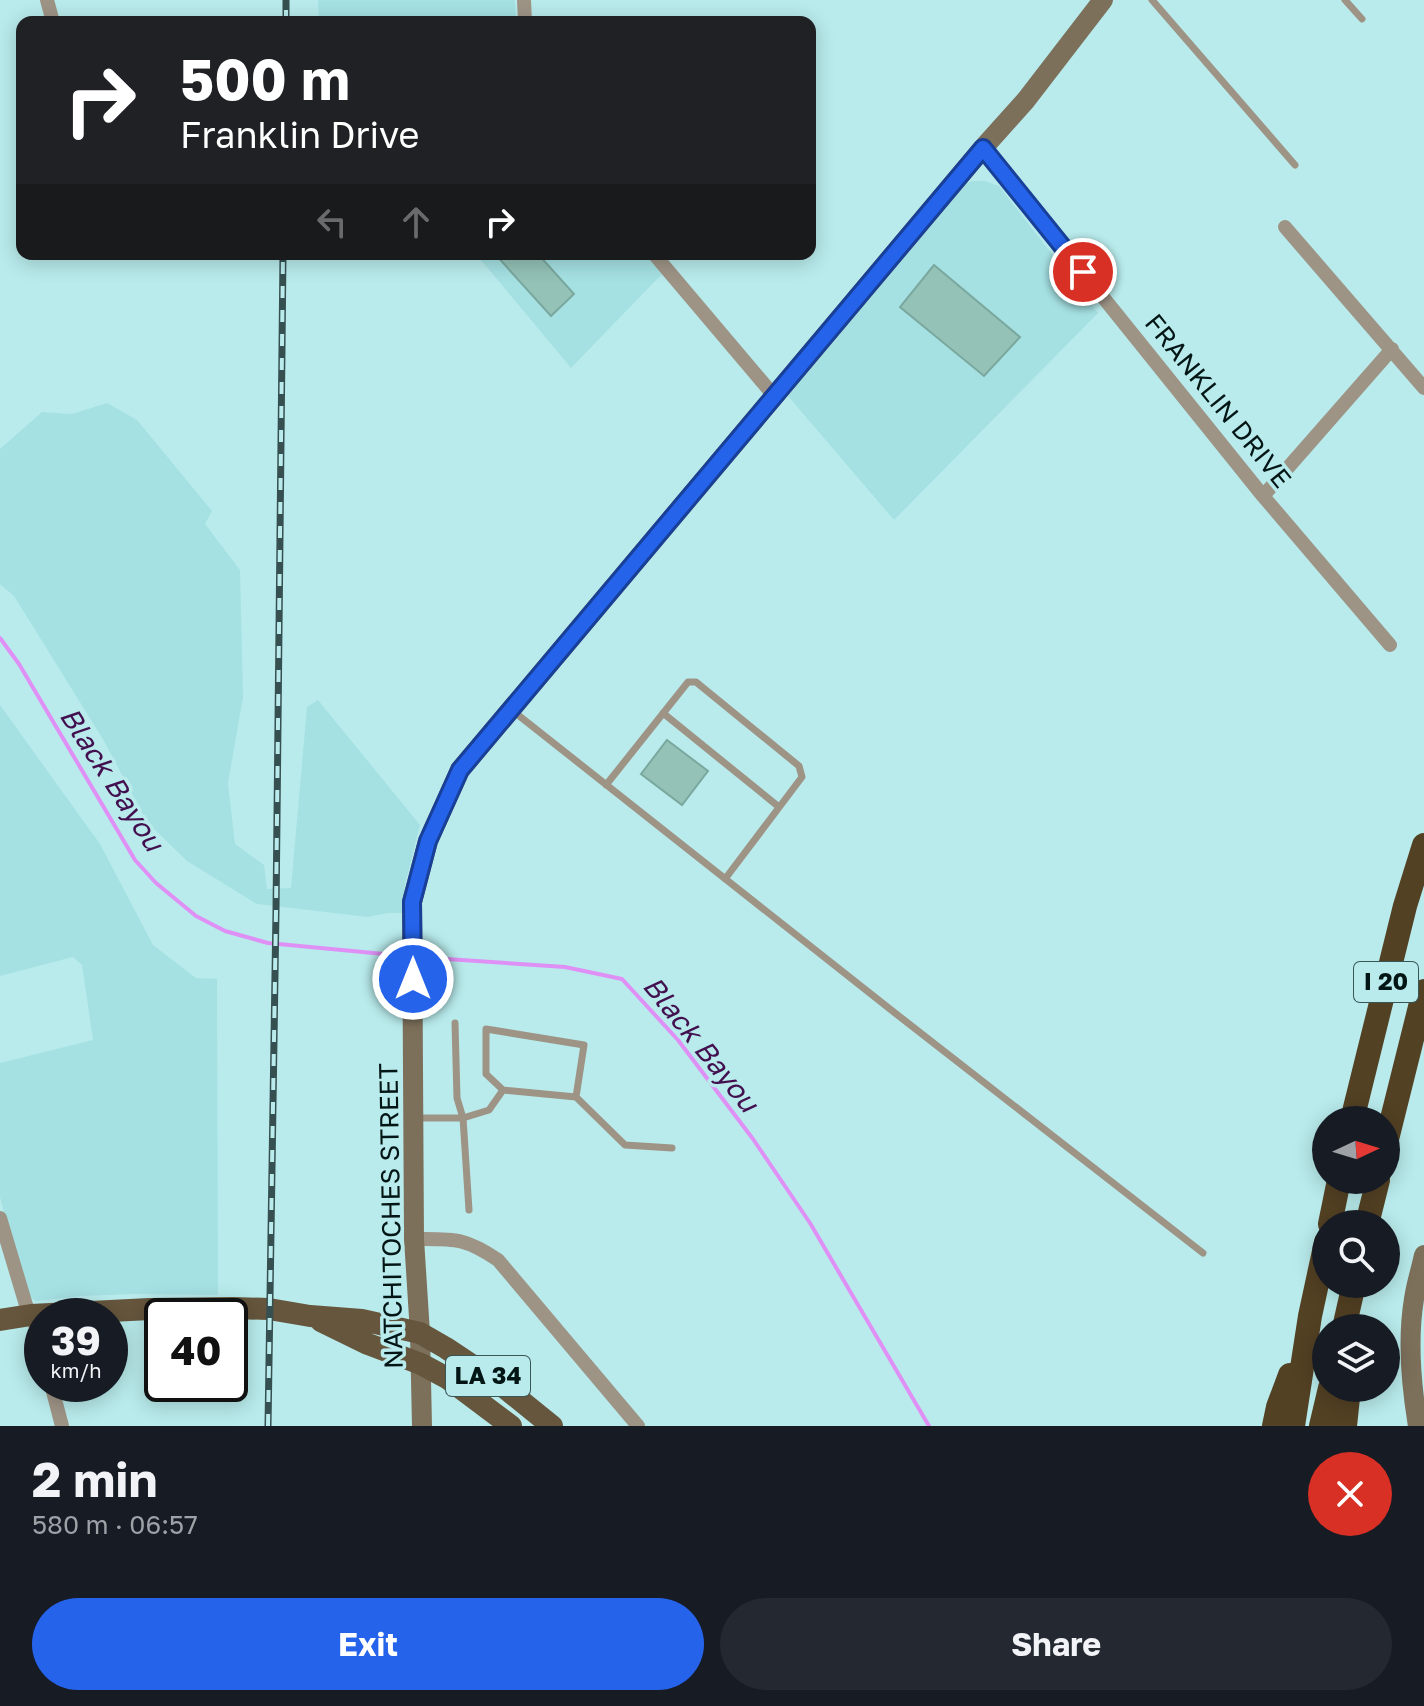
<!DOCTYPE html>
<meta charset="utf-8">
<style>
body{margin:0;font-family:"Golos Text",sans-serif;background:#242831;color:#f1f3f6;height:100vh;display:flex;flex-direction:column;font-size:30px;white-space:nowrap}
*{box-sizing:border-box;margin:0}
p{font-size:26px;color:#9ea1a6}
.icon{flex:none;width:44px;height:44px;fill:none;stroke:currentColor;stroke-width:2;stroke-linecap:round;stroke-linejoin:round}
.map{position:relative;height:1426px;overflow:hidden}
.panel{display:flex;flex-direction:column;background:#171b24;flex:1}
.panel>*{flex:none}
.top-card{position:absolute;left:16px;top:16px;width:800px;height:244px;border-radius:16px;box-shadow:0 4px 20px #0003;background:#202124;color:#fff;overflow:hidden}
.needle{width:52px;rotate:86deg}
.fabs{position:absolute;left:1312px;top:1106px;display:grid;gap:16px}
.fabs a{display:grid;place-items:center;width:88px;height:88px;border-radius:50%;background:#171b24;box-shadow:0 4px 20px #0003;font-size:40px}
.speed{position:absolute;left:24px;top:1298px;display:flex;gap:16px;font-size:40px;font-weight:700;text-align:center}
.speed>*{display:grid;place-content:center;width:104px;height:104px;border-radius:50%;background:#171b24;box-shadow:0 4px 20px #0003;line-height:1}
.speed small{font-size:20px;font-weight:400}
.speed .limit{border:4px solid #111;border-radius:12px;background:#fff;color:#111}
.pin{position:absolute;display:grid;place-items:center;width:68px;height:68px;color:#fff;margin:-34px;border:4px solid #fff;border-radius:50%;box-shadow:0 2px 8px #0007}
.me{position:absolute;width:88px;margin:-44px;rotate:0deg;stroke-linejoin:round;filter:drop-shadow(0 0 6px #0008)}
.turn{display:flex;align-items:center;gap:28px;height:168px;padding:0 32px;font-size:36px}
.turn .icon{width:104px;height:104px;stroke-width:2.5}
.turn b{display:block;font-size:56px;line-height:68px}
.lanes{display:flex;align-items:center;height:76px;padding:0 32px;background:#0003;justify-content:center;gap:40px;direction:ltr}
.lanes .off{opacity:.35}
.round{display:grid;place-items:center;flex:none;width:84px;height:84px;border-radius:42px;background:#242831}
.overview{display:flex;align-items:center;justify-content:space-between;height:136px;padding:0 32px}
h1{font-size:48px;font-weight:700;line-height:60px}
.button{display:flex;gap:16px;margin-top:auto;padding:16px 32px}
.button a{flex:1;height:92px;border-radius:48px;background:#2563eb;color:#fff;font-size:32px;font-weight:700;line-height:92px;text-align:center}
.button a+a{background:#242831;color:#f1f3f6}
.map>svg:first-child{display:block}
.built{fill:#a5e1e3}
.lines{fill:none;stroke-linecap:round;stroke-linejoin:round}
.stream{stroke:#df90f5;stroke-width:4}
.building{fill:#94c2b7;stroke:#7ba89e;stroke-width:2}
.lane{stroke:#9e9486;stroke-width:7}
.street{stroke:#9e9486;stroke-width:14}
.secondary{stroke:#7d705b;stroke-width:20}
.primary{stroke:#66563d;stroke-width:22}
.highway{stroke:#534123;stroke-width:24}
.rail-casing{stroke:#365051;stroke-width:7}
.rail{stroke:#b9ebec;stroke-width:4;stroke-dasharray:12;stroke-linecap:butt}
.route-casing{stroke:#184099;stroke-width:20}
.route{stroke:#2563eb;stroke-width:14}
.labels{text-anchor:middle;stroke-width:7;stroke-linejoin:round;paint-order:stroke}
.shield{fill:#b9ebec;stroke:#3a5556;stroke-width:2}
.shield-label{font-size:24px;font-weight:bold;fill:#031515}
.street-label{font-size:26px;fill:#031515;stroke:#b9ebec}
.water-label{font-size:28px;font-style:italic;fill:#42104f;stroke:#b9ebec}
</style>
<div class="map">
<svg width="1424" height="1426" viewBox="0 0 1424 1426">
<rect width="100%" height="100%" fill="#b9ebec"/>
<!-- built -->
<path class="built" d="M318 0H515L516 22H319Z
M972 181H985L999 186 1098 313 894 520 788 396 960 186Z
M476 254H645L662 274 571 368Z
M107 403 137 420 212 511 205 524 240 570 243 697 228 783 235 844 264 865 267 889 291 888 307 707 318 700 420 825 405 885 402 913H388L368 917 257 904 187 861 147 822 104 741 14 596 0 584V449L42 412 72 414Z
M0 705 100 844 153 945 196 978 217 979 218 1295 134 1294 81 1296 36 1301 30 1297 22 1282 0 1197V1063L93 1040 82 965 73 957 0 976Z"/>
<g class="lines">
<!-- stream -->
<path class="stream" d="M0 638 19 664 135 860 156 883 196 916 225 931 268 943 405 956
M417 957 565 967 622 979 678 1040 753 1139 810 1223 929 1426"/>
</g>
<!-- building -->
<path class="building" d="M495 254H538L574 294 551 316Z
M934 265 1020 337 984 376 900 307Z
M667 740 708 771 682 805 641 774Z"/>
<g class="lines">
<!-- lane -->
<path class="lane" d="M1152 0 1295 165
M1345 0 1362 19
M513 711 895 1013 1203 1253
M663 713 779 807
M606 785 688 682H696L799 766 802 777 725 879
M503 1090 486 1074V1029L584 1045 576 1097
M416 1118H463L457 1098 455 1023
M469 1210 463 1118 489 1110 503 1090 576 1097 625 1145 672 1148"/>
<!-- street -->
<path class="street" d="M47 0 53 22
M524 0 525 22
M983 148 1263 496 1390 645
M1285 227 1424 388
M654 254 775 397
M1263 496 1392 349
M0 1218 26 1305 38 1331 42 1347
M414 1239C454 1239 464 1237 498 1260L638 1426
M51 1384 62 1426"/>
<!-- secondary -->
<path class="secondary" d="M422 1426 420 1333 414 1239 412 902 428 841 460 770 983 148 1026 100 1103 0
M1418 1426C1411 1384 1407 1341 1414 1299 1416 1284 1421 1270 1424 1255"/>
<!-- primary -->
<path class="primary" d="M0 1320 31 1315 150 1309 233 1308 269 1309 310 1316 362 1320 420 1333 446 1348 500 1384 552 1426
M321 1321 368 1344 421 1364 447 1378 511 1426"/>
<!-- highway -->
<path class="highway" d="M1352 1120 1405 906 1424 845
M1386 1143 1424 991
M1330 1224 1339 1180
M1367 1224 1378 1180
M1344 1328 1354 1284
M1274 1426 1278 1407 1290 1375
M1293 1426 1310 1316 1326 1242
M1321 1426 1330 1388
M1345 1426 1349 1388"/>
<defs>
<path id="rail" d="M286 22V0
M268 1426 276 911 283 254"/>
</defs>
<!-- rail casing -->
<use href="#rail" class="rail-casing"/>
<!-- rail -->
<use href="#rail" class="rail"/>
</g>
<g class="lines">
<defs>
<path id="route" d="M413 979 412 902 428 841 460 770 983 148 1083 272"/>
</defs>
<!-- route casing -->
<use href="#route" class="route-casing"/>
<!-- route -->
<use href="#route" class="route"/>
</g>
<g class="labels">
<!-- shield labels -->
<g class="shield">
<rect x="1354" y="962" width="64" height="40" rx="6"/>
<rect x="446" y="1356" width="84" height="40" rx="6"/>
</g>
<g class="shield-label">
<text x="1386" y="990">I 20</text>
<text x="488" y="1384">LA 34</text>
</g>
<!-- street labels -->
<g class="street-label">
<text transform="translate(1218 401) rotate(51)" y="9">FRANKLIN DRIVE</text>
<text transform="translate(391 1216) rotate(-91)" y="9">NATCHITOCHES STREET</text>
</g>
<!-- water labels -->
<g class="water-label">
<text transform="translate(112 779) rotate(57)" y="10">Black Bayou</text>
<text transform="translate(701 1044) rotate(51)" y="10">Black Bayou</text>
</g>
</g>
</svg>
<div class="fabs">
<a><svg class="needle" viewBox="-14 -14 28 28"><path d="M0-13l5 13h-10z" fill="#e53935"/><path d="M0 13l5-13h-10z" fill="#9ea1a6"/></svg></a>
<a><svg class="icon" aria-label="search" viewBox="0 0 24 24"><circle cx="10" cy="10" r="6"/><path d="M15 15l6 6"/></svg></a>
<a><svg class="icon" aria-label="layers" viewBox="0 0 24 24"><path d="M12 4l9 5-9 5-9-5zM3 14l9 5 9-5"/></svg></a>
</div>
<div class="speed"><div>39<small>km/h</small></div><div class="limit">40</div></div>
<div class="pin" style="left:1083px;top:272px;background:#d93025"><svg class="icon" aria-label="arrive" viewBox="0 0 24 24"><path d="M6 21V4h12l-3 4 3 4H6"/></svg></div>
<svg class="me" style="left:413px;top:979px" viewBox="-20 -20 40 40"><circle r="17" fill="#2563eb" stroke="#fff" stroke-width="3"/><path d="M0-11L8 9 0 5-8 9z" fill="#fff"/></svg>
<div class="top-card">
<div class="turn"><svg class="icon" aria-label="right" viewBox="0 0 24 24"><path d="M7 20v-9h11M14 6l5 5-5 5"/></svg><div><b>500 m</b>Franklin Drive</div></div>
<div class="lanes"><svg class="icon off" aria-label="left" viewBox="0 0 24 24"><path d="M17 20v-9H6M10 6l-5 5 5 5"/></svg><svg class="icon off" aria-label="ahead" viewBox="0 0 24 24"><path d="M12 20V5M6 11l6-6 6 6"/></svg><svg class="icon" aria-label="right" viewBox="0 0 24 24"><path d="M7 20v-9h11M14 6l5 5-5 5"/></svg></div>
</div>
</div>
<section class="panel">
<div class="overview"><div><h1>2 min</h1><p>580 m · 06:57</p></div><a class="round" style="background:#d93025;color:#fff"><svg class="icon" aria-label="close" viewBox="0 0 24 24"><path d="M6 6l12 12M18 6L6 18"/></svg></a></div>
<div class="button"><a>Exit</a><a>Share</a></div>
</section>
